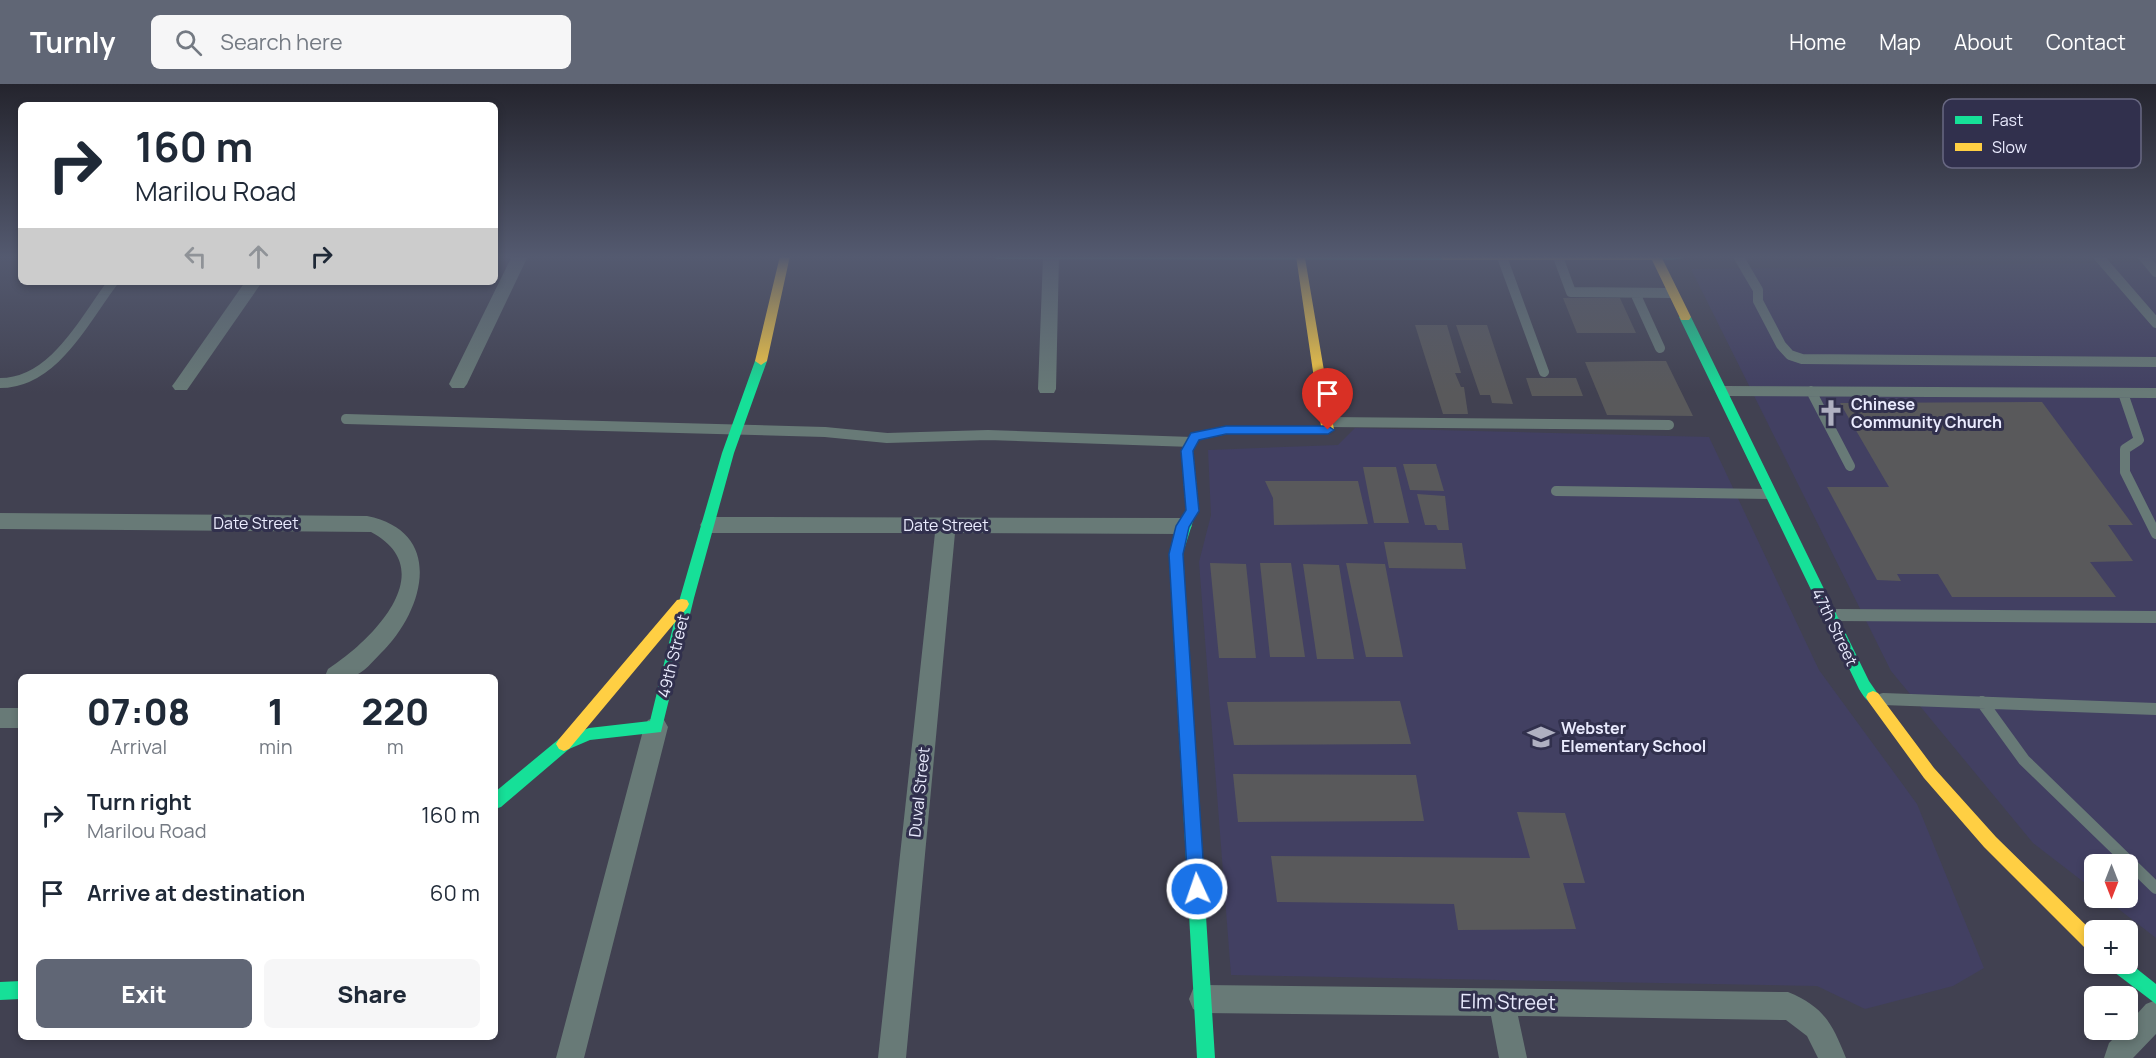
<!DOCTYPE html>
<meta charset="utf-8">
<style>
body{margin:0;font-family:Manrope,sans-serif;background:#f6f6f7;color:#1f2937;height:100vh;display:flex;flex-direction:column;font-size:22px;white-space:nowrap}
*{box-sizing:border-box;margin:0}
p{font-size:20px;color:#747a83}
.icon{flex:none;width:33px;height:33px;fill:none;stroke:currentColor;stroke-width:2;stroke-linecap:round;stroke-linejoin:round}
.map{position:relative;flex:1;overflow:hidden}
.details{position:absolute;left:18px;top:590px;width:480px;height:366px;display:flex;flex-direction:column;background:#fff;border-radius:9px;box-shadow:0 3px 9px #0003}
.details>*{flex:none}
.banner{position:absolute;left:18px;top:18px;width:480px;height:183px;border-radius:9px;box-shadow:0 3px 9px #0003;background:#fff;color:#1f2937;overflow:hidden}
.needle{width:39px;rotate:180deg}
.buttons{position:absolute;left:2084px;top:770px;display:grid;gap:12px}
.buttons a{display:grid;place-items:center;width:54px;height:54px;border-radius:9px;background:#fff;box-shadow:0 3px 9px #0003;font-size:30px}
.pin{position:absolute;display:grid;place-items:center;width:51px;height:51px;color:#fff;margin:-62px -26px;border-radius:50% 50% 50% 0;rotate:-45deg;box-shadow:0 0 6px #0007}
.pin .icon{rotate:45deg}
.me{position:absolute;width:66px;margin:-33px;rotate:357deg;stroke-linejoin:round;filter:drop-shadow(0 0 4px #0008)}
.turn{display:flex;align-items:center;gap:21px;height:126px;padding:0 18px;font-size:27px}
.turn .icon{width:78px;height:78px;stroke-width:2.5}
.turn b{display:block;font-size:42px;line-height:51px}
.lanes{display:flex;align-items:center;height:57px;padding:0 18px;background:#0003;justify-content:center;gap:30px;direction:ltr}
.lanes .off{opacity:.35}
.eta{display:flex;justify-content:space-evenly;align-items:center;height:102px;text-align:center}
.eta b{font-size:36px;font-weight:800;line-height:42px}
.button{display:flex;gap:12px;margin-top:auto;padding:12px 18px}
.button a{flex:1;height:69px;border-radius:9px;background:#606675;color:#fff;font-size:24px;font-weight:800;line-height:69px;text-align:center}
.button a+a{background:#f6f6f7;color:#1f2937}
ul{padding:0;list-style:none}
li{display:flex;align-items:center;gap:18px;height:78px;padding:0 18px}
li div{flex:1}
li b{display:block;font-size:22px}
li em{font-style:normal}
header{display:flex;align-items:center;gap:36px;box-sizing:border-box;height:84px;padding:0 30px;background:#606675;color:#fff}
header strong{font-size:28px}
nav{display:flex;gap:33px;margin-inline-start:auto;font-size:21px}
.search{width:420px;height:54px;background:#f6f6f7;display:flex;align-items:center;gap:15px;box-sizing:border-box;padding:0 21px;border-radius:9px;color:#747a83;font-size:22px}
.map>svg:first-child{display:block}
.built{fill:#424062}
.building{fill:#59595b}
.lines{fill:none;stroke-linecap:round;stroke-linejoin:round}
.lane-far1{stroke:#687a77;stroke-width:10}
.lane{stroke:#687a77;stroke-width:12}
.street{fill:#687a77;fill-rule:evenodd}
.fast{fill:#16e098;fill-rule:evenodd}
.slow{fill:#ffcf43;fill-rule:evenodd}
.route{fill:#1a73e8;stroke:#114b97;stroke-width:1.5}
.labels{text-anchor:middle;stroke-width:6;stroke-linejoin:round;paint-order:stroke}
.poi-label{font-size:16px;font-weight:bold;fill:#eaebfe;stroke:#31304d;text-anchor:start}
.street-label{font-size:16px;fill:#eaebfe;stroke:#31304d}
.near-street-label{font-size:20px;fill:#eaebfe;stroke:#31304d}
.key{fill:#31304d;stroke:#686882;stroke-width:1.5}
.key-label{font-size:16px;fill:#eaebfe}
</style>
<header>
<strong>Turnly</strong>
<div class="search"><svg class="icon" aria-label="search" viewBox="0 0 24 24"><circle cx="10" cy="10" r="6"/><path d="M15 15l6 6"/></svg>Search here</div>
<nav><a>Home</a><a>Map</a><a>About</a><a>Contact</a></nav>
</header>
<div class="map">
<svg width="2156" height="974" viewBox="0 0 2156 974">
<rect width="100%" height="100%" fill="#414151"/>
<!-- built -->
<path class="built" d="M2156 178V854L2103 813H2127V780H2094V806L2033 759 1891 587 1691 185Z
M1355 344 1709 353 1819 586 1917 720 1984 884 1953 902 1865 925 1817 902 1231 891 1199 478 1211 431 1208 366 1338 361Z"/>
<!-- building -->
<path class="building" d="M1563 214H1620L1636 249H1577Z
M1415 241H1447L1461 289H1455L1461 303H1464L1468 330H1443Z
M1456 241H1487L1513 320 1492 319 1490 311H1480Z
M1645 277H1666L1693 332 1607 331 1585 278Z
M1526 294H1576L1583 312H1532Z
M2042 318 2133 441H2108L2133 477 2090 478 2116 513H1952L1938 490H1897L1901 497 1877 496 1827 403H1889L1840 319Z
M1403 380H1436L1444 407 1410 406Z
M1363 383H1396L1409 439H1374Z
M1265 397H1358L1368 440 1274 441 1273 414Z
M1417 410 1445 412 1449 446H1438L1436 441H1425Z
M1384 458 1462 459 1466 485 1389 484Z
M1210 479 1246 480 1256 574H1219Z
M1260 479H1291L1305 573H1270Z
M1346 479 1385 480 1403 573H1366Z
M1303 480 1339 481 1354 575H1317Z
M1400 617 1411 660 1234 661 1227 618Z
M1233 690 1416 691 1424 737 1238 738Z
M1517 728 1565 729 1585 799H1563L1576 845 1458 846 1454 820 1277 818 1271 772 1530 774Z"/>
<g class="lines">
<!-- lane-far1 -->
<path class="lane-far1" d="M1738 172 1758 206V217L1781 261 1790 271 1802 275 2156 278
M2098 172 2156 239
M2143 172 2156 188
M1502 173 1544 288
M1558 173 1571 208 1671 209
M1635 209 1660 264
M0 299C54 299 84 236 113 198
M1724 307 2156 309
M1811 307 1850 382
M2123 309 2139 356 2125 365V388L2156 450
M346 335 825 348 887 354 988 351 1192 358
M1327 338 1669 341
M1556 407 1770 410"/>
<!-- lane -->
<path class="lane" d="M1835 531 2156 533
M1883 615 2156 625
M1982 618 2024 676 2156 804"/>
<!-- street -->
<path class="street" d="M512 172H528L467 300 464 304H452L449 300Z
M1059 172 1056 305 1054 309H1040L1038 305 1043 173Z
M245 198H262L187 306H175L172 302 175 298Z
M0 429 367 432C446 448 424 527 381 569 374 576 363 590 353 592 345 595 333 592 325 592L328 585C369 559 444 487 371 448L0 445Z
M710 433 1182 434 1189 437 1192 442 1189 447 1182 450 955 449 906 974H878L935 449H710L703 446 700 441 703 436Z
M0 624H21V644H0Z
M656 633 664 636 668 643 584 974H556L644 643 648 636Z
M1203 901 1788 908C1824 923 1832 939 1846 974H1818L1807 952 1786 936 1518 932 1527 974H1499L1491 932 1203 929 1193 925 1189 915 1193 905Z
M2156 916V950L2133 974H2104L2109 959 2123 945H2127V941L2146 920Z"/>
<!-- fast -->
<path class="fast" d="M991 172H1448V173L1443 176 996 175Z
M1650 172H1688C1680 177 1658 177 1650 172Z
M1685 229 1691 233 1869 597 1880 613 1878 617C1868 621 1864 613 1859 605L1679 233Z
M761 273 767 277 734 369 694 514 661 648 590 656 569 665 501 723 495 725V708L559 655 589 644 650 637 680 514 722 369 755 277Z
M1186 432 1193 437 1183 469 1215 974H1197L1169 469 1179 437Z
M2127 877 2156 900V920L2110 885 2107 879H2127Z
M21 897V915L0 916V898Z"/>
<!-- slow -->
<path class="slow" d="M780 172H790L767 277 761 281 755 277Z
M1296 172 1305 174 1334 346 1328 350H1226L1199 356 1193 367 1199 427 1191 440H1181L1179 437 1186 426 1181 367 1191 349 1226 342H1321Z
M1438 172H1661L1691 233 1689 236H1681L1652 176H1443Z
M682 515 687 516 689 520 687 524 569 665 564 667 559 665 556 660 559 655 677 516Z
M1873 607 1878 609 1934 684 1996 753 2094 849V869L2088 867 1984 763 1924 694 1868 617 1866 613 1868 609Z"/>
</g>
<!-- sky -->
<linearGradient id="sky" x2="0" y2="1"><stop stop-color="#24242d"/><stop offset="0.56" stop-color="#545a70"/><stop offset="1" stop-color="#545a70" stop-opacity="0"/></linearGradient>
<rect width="2156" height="309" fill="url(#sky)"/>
<!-- route -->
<path class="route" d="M1226 342H1328L1334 346 1328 350H1226L1199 356 1193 367 1199 427 1189 443 1183 470 1205 805 1203 811 1197 813 1191 811 1188 805 1169 470 1176 442 1186 426 1181 367 1191 349Z"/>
<!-- icons -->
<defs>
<symbol id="church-bare" viewBox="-9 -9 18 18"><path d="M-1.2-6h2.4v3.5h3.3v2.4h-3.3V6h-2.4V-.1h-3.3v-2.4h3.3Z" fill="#afb0c1" stroke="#31304d" stroke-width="2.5" paint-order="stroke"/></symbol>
<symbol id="school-bare" viewBox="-9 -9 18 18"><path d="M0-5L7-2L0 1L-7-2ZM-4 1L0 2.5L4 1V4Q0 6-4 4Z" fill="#afb0c1" stroke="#31304d" stroke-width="2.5" paint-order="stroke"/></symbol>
</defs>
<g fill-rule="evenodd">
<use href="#church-bare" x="1812" y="310" width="38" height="38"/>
<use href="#school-bare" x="1522" y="634" width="38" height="38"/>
</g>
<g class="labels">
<!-- poi labels -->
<g class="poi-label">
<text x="1851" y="326">Chinese<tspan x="1851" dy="18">Community Church</tspan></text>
<text x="1561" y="650">Webster<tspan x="1561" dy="18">Elementary School</tspan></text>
</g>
<!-- street labels -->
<g class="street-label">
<text x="256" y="445">Date Street</text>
<text x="946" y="447">Date Street</text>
<text transform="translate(1835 543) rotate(64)" y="6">47th Street</text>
<text transform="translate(673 572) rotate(-76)" y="6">49th Street</text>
<text transform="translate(919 708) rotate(-84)" y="6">Duval Street</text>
</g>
<!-- near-street labels -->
<g class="near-street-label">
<text transform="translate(1508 918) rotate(1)" y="7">Elm Street</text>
</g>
</g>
<!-- legend -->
<rect x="1943" y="15" width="198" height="69" rx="9" class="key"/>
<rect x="1955" y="32" width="27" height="8" fill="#16e098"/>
<rect x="1955" y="59" width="27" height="8" fill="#ffcf43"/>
<g class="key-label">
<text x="1992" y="42">Fast</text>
<text x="1992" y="69">Slow</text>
</g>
</svg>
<div class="buttons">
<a><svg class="needle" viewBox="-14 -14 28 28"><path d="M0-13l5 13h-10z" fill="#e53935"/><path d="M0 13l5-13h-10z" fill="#747a83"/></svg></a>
<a>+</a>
<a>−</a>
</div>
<div class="pin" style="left:1328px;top:346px;background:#d93025"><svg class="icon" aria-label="arrive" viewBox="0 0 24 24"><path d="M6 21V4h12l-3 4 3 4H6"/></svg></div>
<svg class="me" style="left:1197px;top:805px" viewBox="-20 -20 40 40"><circle r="17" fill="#1a73e8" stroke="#fff" stroke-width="3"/><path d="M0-11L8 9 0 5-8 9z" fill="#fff"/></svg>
<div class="banner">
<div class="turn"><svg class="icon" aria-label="right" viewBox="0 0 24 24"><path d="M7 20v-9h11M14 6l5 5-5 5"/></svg><div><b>160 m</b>Marilou Road</div></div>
<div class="lanes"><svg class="icon off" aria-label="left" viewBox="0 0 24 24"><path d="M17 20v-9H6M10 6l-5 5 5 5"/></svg><svg class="icon off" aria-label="ahead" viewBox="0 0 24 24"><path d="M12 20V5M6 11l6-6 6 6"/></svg><svg class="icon" aria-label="right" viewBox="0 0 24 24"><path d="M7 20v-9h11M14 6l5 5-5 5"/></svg></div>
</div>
<section class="details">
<div class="eta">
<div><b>07:08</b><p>Arrival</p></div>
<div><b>1</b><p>min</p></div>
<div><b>220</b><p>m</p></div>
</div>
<ul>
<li><svg class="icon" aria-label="right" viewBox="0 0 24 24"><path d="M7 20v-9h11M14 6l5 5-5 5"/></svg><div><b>Turn right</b><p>Marilou Road</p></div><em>160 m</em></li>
<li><svg class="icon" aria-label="arrive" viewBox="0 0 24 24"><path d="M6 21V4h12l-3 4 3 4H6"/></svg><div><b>Arrive at destination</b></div><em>60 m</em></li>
</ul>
<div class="button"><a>Exit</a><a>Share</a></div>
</section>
</div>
